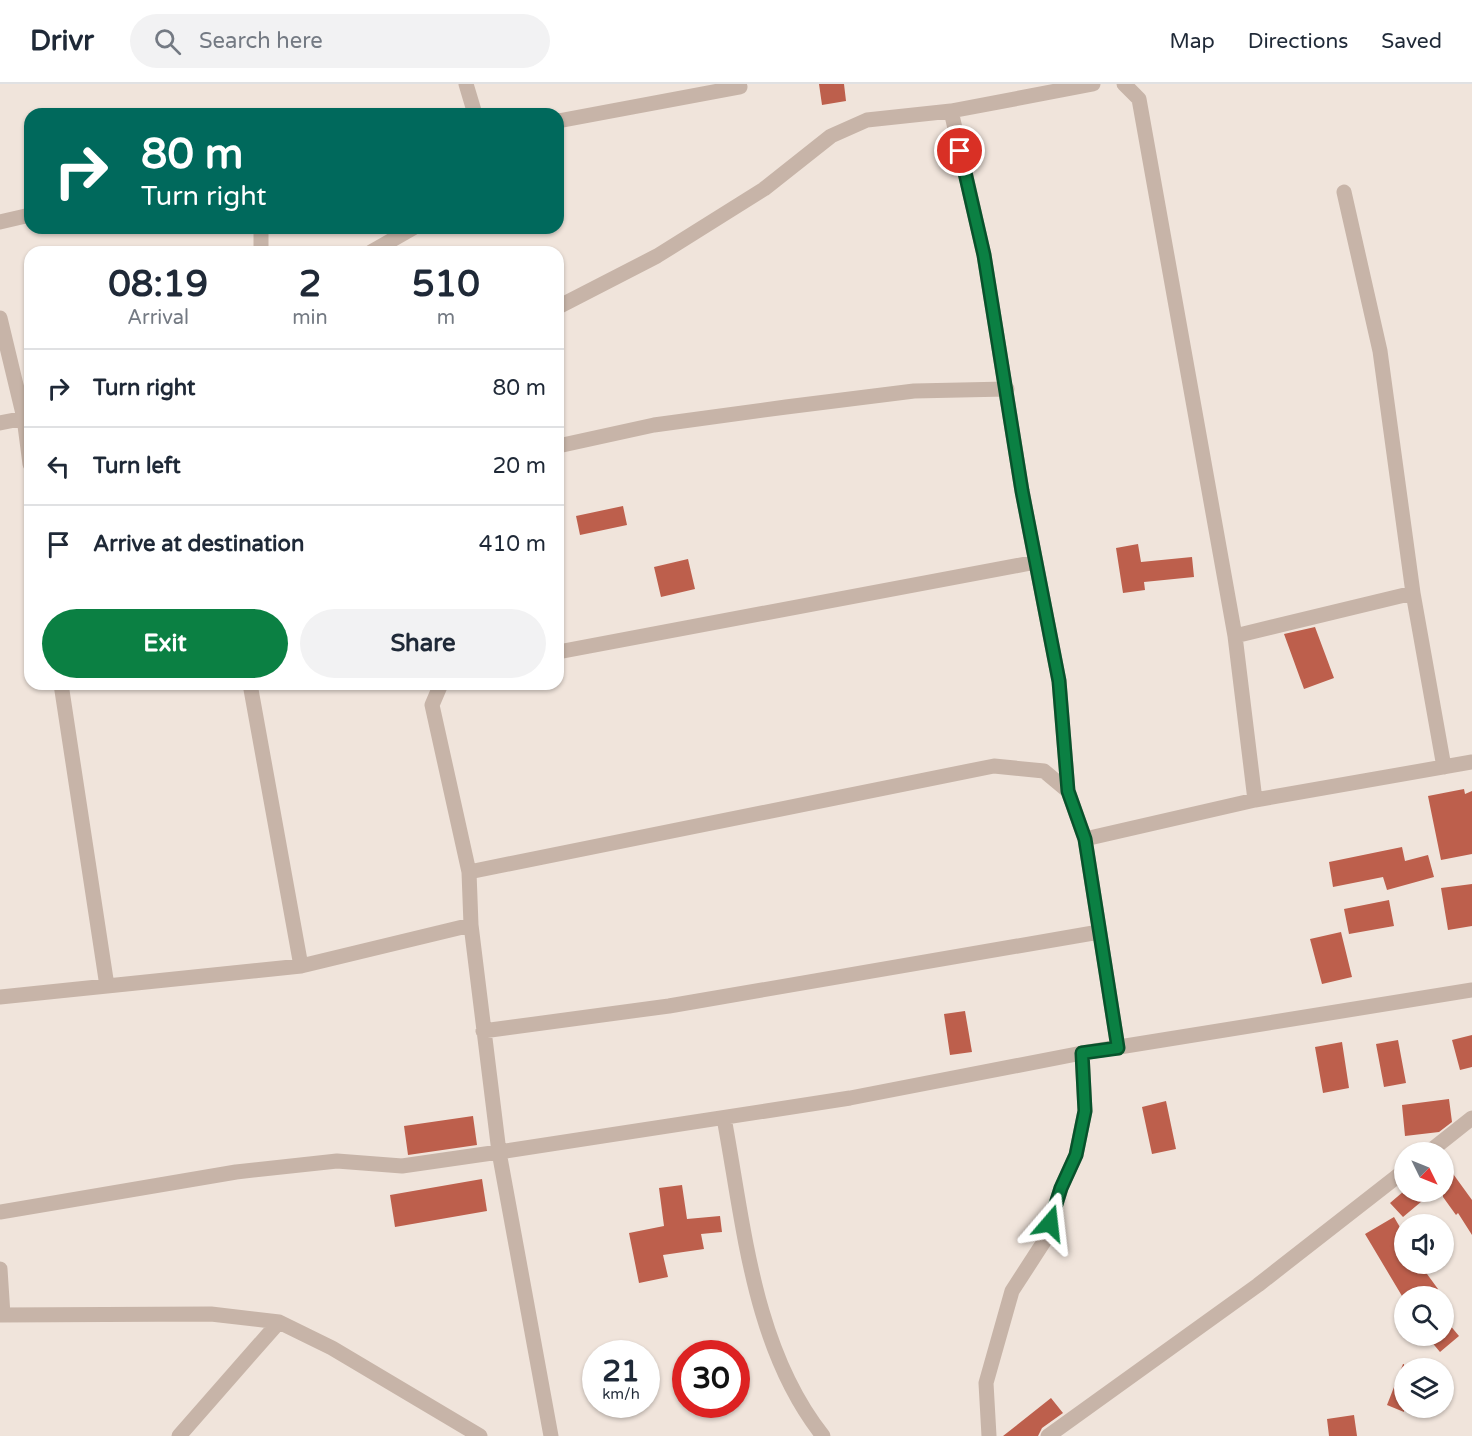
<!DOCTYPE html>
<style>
body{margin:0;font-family:"Varela Round",sans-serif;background:#f2f2f3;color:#1f2937;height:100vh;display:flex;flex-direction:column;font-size:22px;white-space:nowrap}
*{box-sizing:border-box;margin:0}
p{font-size:20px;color:#747a83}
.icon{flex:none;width:33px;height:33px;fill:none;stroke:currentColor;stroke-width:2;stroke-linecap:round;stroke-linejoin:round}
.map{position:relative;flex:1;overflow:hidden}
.details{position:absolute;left:24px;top:162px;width:540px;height:444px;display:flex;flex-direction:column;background:#fff;border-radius:18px;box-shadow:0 2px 4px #0004}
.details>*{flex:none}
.guide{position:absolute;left:24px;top:24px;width:540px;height:126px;border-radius:18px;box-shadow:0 2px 4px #0004;background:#00695c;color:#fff;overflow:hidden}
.needle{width:39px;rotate:133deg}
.tools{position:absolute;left:1394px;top:1058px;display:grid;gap:12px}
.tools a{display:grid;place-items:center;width:60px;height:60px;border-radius:50%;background:#fff;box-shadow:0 2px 4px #0004;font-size:30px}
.speed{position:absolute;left:582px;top:1256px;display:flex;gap:12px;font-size:30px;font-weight:700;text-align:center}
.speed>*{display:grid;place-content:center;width:78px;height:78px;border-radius:50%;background:#fff;box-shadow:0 2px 4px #0004;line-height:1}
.speed small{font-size:15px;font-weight:400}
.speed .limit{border:9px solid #d22;background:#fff;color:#111}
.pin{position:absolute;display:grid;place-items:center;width:51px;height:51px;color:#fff;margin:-26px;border:3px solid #fff;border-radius:50%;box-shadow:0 2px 6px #0007}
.me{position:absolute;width:66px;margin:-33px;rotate:17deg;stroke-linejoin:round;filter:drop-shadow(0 0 4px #0008)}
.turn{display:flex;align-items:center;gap:21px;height:126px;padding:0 18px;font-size:27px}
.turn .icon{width:78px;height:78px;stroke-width:2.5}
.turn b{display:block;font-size:42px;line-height:51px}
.eta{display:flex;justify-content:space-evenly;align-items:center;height:102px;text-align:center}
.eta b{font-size:36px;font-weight:800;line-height:42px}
.action{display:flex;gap:12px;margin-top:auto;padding:12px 18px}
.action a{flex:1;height:69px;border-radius:36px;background:#0b8043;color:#fff;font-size:24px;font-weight:800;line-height:69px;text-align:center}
.action a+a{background:#f2f2f3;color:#1f2937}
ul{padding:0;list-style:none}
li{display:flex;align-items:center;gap:18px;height:78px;padding:0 18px;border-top:2px solid #e0e1e3}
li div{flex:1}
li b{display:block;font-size:22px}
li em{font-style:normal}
header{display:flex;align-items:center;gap:36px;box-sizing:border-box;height:84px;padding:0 30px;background:#fff;border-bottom:2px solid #e0e1e3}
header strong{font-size:28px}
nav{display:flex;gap:33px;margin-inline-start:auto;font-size:21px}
.search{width:420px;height:54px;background:#f2f2f3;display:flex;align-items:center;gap:15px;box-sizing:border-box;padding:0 21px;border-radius:33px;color:#747a83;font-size:22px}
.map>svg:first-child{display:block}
.building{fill:#bd5f4c}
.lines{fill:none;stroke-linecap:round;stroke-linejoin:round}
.minor{stroke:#c7b4a8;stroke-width:15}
.route-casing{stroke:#07532c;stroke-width:15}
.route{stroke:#0b8043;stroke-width:10}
</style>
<header>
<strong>Drivr</strong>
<div class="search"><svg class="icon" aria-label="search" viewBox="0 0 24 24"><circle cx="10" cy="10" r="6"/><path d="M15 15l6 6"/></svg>Search here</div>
<nav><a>Map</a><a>Directions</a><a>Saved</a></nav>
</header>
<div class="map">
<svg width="1472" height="1352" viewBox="0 0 1472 1352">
<rect width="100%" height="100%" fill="#f0e4db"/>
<!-- building -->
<path class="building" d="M819 0H844L846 17 822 21Z
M623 422 627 441 580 451 576 432Z
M1138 460 1141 478 1192 473 1194 493 1144 498 1145 506 1123 509 1116 464Z
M688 475 695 505 661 513 654 483Z
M1315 543 1334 594 1304 605 1284 550Z
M1464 705 1465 710 1472 707V770L1441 776 1428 712Z
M1402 763 1405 777 1428 771 1434 793 1387 806 1383 793 1333 803 1329 778Z
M1472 800V842L1448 846 1441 804Z
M1389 816 1394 842 1349 850 1344 825Z
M1341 848 1352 893 1322 900 1310 855Z
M965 927 972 968 950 971 944 930Z
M1472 951V983L1460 986 1452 956Z
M1398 956 1406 999 1384 1003 1376 960Z
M1342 958 1349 1004 1323 1009 1315 963Z
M1449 1015 1452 1038 1439 1048 1405 1052 1402 1021Z
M1166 1017 1176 1065 1152 1070 1142 1023Z
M473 1032 477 1061 408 1071 404 1042Z
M1443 1076 1472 1116V1151L1458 1129 1456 1131 1443 1113Z
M482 1095 487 1127 395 1143 390 1111Z
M682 1101 687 1135 720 1132 722 1148 701 1150 704 1165 663 1171 668 1193 639 1199 629 1149 664 1142 659 1104Z
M1404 1107H1434L1403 1133 1390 1119Z
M1394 1133 1404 1150V1179H1419L1438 1205 1429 1212H1402L1365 1150Z
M1449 1240 1459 1252 1440 1268 1430 1256 1436 1251H1443V1245Z
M1403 1280H1404V1328L1387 1321Z
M1051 1314 1063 1329 1042 1344 1038 1352H1003Z
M1354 1331 1357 1352H1329L1327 1335Z"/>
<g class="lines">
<!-- minor -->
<path class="minor" d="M466 0 475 30
M1124 0 1139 15 1235 552 1255 716
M951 27 984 171 1022 407 1059 597 1068 707
M558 37 740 3
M1344 108 1380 267 1413 509
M0 138 30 131
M261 168V144
M371 168 413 144
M558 223 657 172 764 105 831 52 867 36 951 27 1093 0
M0 234 24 334 30 380
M0 339 30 333
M558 362 654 341 786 323 914 307 1007 305
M1235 552 1413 509 1444 683
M558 568 1036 478
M61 600 107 902
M250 600 301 882
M441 600 432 621 469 788 471 841 499 1068 551 1352
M1085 755 1118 964
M469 788 994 682 1044 687 1068 707 1085 755 1255 716 1472 678
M0 913 301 882 471 841
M483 947 669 922 1099 848
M724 1034C744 1141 753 1264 823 1352
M1429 1068 1472 1034
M0 1128 236 1088 337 1077 402 1082 499 1068 850 1014 1082 969 1472 906
M0 1185 3 1231
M0 1231 211 1230 279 1238 332 1264 480 1352
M179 1352 279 1238
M989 1352 986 1299 1012 1207 1045 1156 1061 1104 1076 1071 1085 1027 1082 969
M1048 1352 1258 1201 1404 1087"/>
</g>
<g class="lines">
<defs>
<path id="route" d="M960 67 984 171 1022 407 1059 597 1068 707 1085 755 1118 964 1082 969 1085 1027 1076 1071 1061 1104 1050 1139"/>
</defs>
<!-- route casing -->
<use href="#route" class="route-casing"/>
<!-- route -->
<use href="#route" class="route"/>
</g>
</svg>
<div class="tools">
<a><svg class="needle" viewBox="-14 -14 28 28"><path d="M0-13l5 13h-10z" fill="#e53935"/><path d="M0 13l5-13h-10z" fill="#747a83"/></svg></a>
<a><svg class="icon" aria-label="sound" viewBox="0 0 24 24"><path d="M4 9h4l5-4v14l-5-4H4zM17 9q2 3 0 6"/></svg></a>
<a><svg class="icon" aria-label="search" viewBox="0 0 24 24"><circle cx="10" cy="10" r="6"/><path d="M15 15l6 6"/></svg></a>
<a><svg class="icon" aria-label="layers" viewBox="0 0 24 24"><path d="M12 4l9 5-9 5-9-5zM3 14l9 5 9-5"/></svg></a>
</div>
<div class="speed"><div>21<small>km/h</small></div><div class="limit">30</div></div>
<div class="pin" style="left:960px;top:67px;background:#d93025"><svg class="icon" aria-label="arrive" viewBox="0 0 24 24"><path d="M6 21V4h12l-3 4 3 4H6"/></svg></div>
<svg class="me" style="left:1050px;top:1139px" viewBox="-20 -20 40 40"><path d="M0-17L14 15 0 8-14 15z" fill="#0b8043" stroke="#fff" stroke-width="4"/></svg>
<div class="guide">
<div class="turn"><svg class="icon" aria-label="right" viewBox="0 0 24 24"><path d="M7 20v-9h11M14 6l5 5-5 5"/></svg><div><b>80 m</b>Turn right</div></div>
</div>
<section class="details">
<div class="eta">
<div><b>08:19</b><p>Arrival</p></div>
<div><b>2</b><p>min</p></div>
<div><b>510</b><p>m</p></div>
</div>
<ul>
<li><svg class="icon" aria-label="right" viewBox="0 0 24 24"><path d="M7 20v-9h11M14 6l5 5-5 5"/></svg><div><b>Turn right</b></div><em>80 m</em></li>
<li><svg class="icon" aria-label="left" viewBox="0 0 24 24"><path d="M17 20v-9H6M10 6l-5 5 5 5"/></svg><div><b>Turn left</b></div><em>20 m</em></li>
<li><svg class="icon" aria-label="arrive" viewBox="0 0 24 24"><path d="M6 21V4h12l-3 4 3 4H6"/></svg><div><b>Arrive at destination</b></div><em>410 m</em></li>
</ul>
<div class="action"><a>Exit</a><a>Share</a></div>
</section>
</div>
